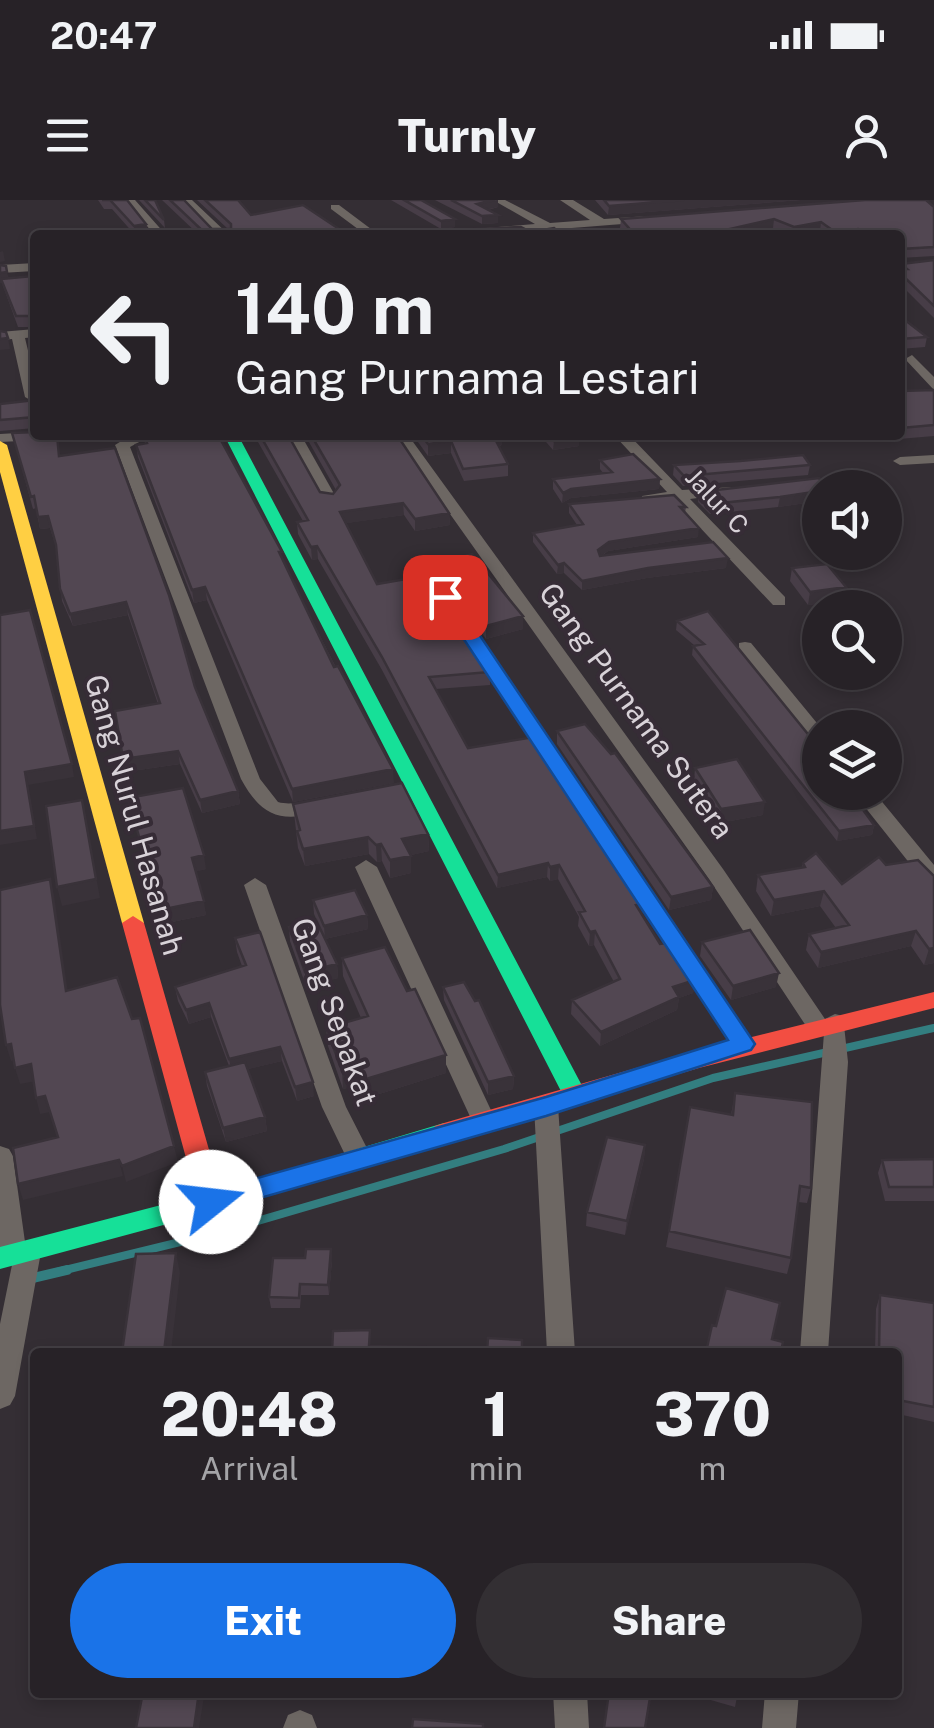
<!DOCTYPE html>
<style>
body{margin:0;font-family:"Public Sans",sans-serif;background:#332f33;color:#f1f3f6;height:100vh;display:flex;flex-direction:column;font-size:38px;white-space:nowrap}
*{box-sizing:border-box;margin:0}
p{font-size:32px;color:#a4a4a7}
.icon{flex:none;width:55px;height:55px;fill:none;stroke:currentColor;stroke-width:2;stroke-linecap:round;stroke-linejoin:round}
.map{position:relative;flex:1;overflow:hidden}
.sheet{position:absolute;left:30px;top:1148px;width:872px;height:350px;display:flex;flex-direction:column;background:#272227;border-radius:10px;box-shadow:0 5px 15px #0003,0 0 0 2px #433f44}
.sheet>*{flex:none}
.top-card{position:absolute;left:30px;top:30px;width:875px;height:210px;border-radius:10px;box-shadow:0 5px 15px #0003,0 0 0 2px #433f44;background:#272227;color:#f1f3f6;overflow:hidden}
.fabs{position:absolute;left:802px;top:270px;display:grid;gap:20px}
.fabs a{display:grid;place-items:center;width:100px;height:100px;border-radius:50%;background:#272227;box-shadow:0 5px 15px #0003,0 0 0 2px #433f44;font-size:50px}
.pin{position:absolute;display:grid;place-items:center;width:85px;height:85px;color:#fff;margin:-42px;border-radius:20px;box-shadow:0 5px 15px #0006}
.me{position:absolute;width:110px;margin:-55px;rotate:74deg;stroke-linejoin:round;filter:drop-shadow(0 0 8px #0008)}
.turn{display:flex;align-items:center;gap:35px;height:210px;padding:0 40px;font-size:45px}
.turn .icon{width:130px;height:130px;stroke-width:2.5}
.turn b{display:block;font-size:70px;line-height:85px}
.eta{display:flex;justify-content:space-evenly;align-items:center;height:170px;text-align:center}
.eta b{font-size:60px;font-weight:800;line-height:70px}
.action{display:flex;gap:20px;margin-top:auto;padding:20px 40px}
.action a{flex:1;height:115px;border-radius:60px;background:#1a73e8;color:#fff;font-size:40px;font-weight:800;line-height:115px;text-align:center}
.action a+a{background:#332f33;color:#f1f3f6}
.status{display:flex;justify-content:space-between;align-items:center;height:70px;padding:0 50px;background:#272227;direction:ltr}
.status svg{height:28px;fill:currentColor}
header{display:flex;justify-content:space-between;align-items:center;height:130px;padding:0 40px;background:#272227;font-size:45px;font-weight:800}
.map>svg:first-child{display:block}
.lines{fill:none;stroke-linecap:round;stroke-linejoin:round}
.stream-far1{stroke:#337e80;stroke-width:8}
.stream{stroke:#337e80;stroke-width:10}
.street{fill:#6d6763;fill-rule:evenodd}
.fast{fill:#16e098;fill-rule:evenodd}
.slow{fill:#ffcf43;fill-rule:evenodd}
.jam{fill:#f24e42;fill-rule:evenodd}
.wall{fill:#473d47}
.shaded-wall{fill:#393239}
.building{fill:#524752;stroke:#393239;stroke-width:2.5}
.route{fill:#1a73e8;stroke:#114b97;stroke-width:2.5}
.labels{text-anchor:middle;stroke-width:8;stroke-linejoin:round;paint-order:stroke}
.far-street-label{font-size:25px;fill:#d8d2d8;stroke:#362c36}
.street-label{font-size:30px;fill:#d8d2d8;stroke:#362c36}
</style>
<div class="status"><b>20:47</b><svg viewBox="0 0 49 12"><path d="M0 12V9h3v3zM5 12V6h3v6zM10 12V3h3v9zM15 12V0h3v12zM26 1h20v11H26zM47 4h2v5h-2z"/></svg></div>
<header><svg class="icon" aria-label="menu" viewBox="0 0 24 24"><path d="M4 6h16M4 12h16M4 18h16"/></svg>Turnly<svg class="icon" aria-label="person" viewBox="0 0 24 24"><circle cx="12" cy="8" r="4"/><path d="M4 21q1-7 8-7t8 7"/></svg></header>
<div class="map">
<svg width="934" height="1528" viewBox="0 0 934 1528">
<rect width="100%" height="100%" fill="#342e34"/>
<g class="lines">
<!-- stream-far1 -->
<path class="stream-far1" d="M57 1072 213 1034 504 949 713 878 934 828"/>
<!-- stream -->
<path class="stream" d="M29 1079 67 1070"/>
<!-- street -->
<path class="street" d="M127 0H135L166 35H154Z
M181 0H192L229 35H216Z
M493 0H505L550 23 590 20 560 0H573L604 19 648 16 654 19 648 22 482 35H431L437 32 535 24Z
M331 5H339L379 35H366L331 9Z
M35 63V71L0 73V65Z
M35 129V137L25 138 35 180V200L32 201 25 197 12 139 0 140V132Z
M912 155 934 177V190L905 159Z
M35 232V235H68L61 239 0 242V234Z
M131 235H200L193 239 141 241 130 247 260 579 278 602C295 607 312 597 329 602L332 606 329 610C284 622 264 621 241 579L115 245Z
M287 235H301L337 299 334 302H324Z
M394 235H408L723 669 825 819 835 814 843 816 848 862 828 1152H800L824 833 810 832 709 679Z
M614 235H629L682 290 734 287V293L690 299 785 397V405H773L675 301 642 302V296L667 292Z
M934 255V263L900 265 893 261 900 257Z
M445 392 453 397 751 838 755 844 751 850H735L437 397Z
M745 442 751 443 821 528 820 545 813 543 739 451V443Z
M853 592H874L934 665V686L926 684Z
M366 660 377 667 497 923 494 930H476L473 923 355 667Z
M255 678 266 685 346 907 372 958 368 965 359 968 350 965 322 907 244 685Z
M546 897 555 899 558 906 575 1152H547L534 906 537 899Z
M0 946 9 949 13 956 25 1042 37 1044 41 1052 15 1196 10 1205 0 1209V1124L12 1065 4 1063 0 1051Z
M553 1492H587L589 1528H555Z
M765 1492H799L796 1528H762Z
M300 1510 312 1515 317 1528H283L288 1515Z"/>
<!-- fast -->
<path class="fast" d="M224 235H238L588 897 585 904H567L564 897Z
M444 923 453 926 457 933 453 940 234 1006 0 1069V1047L234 986Z"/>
<!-- slow -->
<path class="slow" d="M0 241 7 245 144 723 141 728 133 730 122 723 0 272Z"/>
<!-- jam -->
<path class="jam" d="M133 716 144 723 224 1002 220 1009 211 1013 202 1009 198 1002 122 723Z
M934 792V808L699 868 444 943 435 940 431 933 435 926 444 923 699 850Z"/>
</g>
<!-- wall -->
<path class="wall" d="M98 0H127L146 24 148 33 135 35 112 9H104Z
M139 0H155L164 20 165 28Z
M162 0H184L212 29H228L197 0H238L251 15 348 35H199Z
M391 0H421L455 19V27L441 29Z
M435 0H498V7L488 10 498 15V23L482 24Z
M595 0H801L608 15Z
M934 7V56L900 58V35H825L820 31 800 35H789L773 28 744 35H626L620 28 621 19Z
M934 60V118L900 84 901 64Z
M0 65 9 78 35 81V127H18L2 83H0Z
M900 120 927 137 925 147 900 149Z
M934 190V236L899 239 896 235H900V191Z
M35 200V228L0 231V204Z
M12 233 60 256 195 487 238 591 240 604 202 613 180 564 125 572 158 504 128 415 73 426 62 401 57 350 50 328 40 329 36 308 33 309Z
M144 235 282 360 394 583 293 602 207 400 194 403 138 257 136 245 145 244Z
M254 235H288L320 292 333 294 336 290 305 235H397L449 313 450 325 415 331 404 315 346 323 377 384 438 373V364L523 429 486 439 455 394 443 389 438 392 490 472V485L436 489 468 548 644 703 643 715 660 744 695 780 693 793 679 798 677 810 600 846 571 814 572 800 614 782 594 745 589 746 578 726 579 717 558 679 550 681 547 677 497 688 382 470 318 359 312 360 298 334 297 322 303 321Z
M413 235H502V245L499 246 508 264V276L464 281 451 253 428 256Z
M540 235H578L579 237V246L553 250Z
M600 260 660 279 659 289 571 298 562 303 553 289V279L603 273 600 269Z
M674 265H810L808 275 683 286 673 275Z
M820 288V301L778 307 710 314 698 302 699 292Z
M569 304 686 307 685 313 698 337 608 351 603 355 726 368 647 378 582 390 564 373 557 374 533 342V333L577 325 569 313Z
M792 368 843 400 808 405 790 381Z
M708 411 874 625 872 635 837 641 692 455 693 446 694 445 676 430 677 421Z
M557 531 713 687 711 700 669 710 557 544Z
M695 568 763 615 719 623 694 581Z
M128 598 206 669 196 671 206 715 162 724Z
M293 604 428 634 429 651 411 655V673L390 678 382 661 377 662 369 654 305 666 298 648Z
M803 663 842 684 886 665 934 676V763L924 765 911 746 818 768 806 750 809 734 836 728 820 706 771 716 756 691 758 675 802 667Z
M313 700 367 715 368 729 325 739 337 764 338 778 306 786 290 741 289 727 324 736 314 714Z
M235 738 314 896 297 901 282 861 248 869 265 917 267 931 226 942 207 886 205 872 229 866 211 817 189 824 178 801 175 787 242 766 237 752Z
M702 742 776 787 731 800 700 756Z
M342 758 407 791 446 855V873L357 901 351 887 343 889 328 846 326 828 361 818 343 776Z
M443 787 514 876 513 889 488 895 444 800Z
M735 893 811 988 807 1003 798 1002 791 1058 787 1074 666 1047 669 1031 731 915Z
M645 945 644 959 625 1035 586 1026 587 1012Z
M934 959V1001H885L878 973 882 960Z
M331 1049 332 1060 329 1095H301L300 1108H271L269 1097 305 1058Z
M880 1095 934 1103V1222L898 1214V1152H875L876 1109Z
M683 1492H738L735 1507Z"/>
<!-- shaded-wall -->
<path class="shaded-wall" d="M498 0V7L477 12V4Z
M684 0H801L608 15 609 6Z
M498 15V23L482 24V16Z
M455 19V27L441 29V21Z
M774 19 773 28 744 35H708V34Z
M821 22 820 31 793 35 794 27Z
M146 24 148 33 135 35 134 26Z
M858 29 857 35H834L835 32Z
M3 51 5 61 0 62V52Z
M7 72 9 82 0 83V73Z
M8 138 10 149 0 150V139Z
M493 235H502V245L493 246Z
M579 237V246L553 250 554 241Z
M451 241V253L428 256V244Z
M660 279 659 289 571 298 562 303 563 293 571 289Z
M820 291V301L778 307 780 297Z
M403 303 404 315 341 324 340 312Z
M449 313 450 325 415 331V319Z
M48 316 50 328 40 329 38 317Z
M699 328 698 337 608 351 597 359 598 350 609 342Z
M317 346 318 359 312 360 311 347Z
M728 358 726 368 647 378 582 390V381L648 368Z
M564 363V373L557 374 558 365Z
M443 376V389L435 394 434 386 435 381Z
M205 387 207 400 194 403 192 390Z
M846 387 843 400 808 405 810 392Z
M126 402 128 415 73 426 70 414Z
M523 416V429L486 439V426Z
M178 551 180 564 125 572 123 559Z
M72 564 74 577 28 585 37 639 0 645V631L25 572Z
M393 569 394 583 293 602 292 589Z
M238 591 240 604 202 613 200 600Z
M82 600 100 698 62 706 57 687Z
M765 602 763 615 719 623 721 609Z
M874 625 872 635 837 641 839 631Z
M428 634 429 651 403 657 402 639Z
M368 637 369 654 305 666 303 649Z
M381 644 382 661 377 662 376 645Z
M204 655 206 669 195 672 192 658Z
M411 656V673L390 678V660Z
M548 663 547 677 497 688 498 675Z
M559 665 558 679 550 681V667Z
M50 679 54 695 70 807 66 791Z
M713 687 711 700 669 710 671 697Z
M824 691 820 706 771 716 774 700Z
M204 701 206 715 162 724 160 710Z
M644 703 643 716 636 705Z
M367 715 368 729 325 739 324 726Z
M595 731 594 745 589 746 590 732Z
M916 731 911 746 818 768 821 752Z
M934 748V763L924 765 929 749Z
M337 764 338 778 306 786 305 772Z
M779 773 776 787 731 800 733 786Z
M695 780 693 793 679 798 677 810 600 846 601 832 673 787Z
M209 803 211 817 189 824 186 810Z
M11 844 16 860 11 861 6 845Z
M280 847 282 861 232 873 229 859Z
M446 855V873L357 901 356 882Z
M31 864 36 881 20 884 15 868Z
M349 868 351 887 343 889 342 870Z
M514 876 513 889 488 895V882Z
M313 882 314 896 297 901 295 887Z
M45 896 50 912 40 914 36 898Z
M265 917 267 931 226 942 223 928Z
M645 945 644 959 625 1035 627 1021Z
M174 946 178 962 126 982 122 966Z
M119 960 123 976 23 1000 18 984Z
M331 1049 332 1060 329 1095 328 1085Z
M176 1053 180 1073 171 1152H164Z
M199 1492H202L204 1497 199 1528H194Z"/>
<!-- building -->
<path class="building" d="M102 0H127L146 24 134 26 110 0Z
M145 0H155L164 20Z
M170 0H184L212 29H231V24L205 0H238L251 15 303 5 348 35H207Z
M404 0H421L455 19 441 21Z
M451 0H495L477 4 498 15 482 16Z
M604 0H684L609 6Z
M865 0H926L934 7V47L901 49 900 56V35H865L858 29 835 32 821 22 794 27 774 19 708 34 709 35H635L621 19Z
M521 27 531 32 554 28 563 35H464L456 30Z
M934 60V106L900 73V69H907L901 64Z
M0 65 6 66 7 72 0 73Z
M33 76 35 81V116H16L1 79Z
M900 120H905L927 137 900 139Z
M0 131 6 132 8 138 0 139Z
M934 190V225L901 228 900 226V191Z
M35 200V217L0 220V204Z
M35 232V235H57L59 256 115 248 169 395 195 487 238 591 200 600 178 551 123 559 115 511 160 503 126 402 70 414 60 389 56 345 48 316 38 317 34 296 31 297 12 233Z
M144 235H218L282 352H279L334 467 338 466 393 569 292 589 205 387 192 390 136 245 147 243Z
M260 235H288L320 292 333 294 340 285 311 235H397L449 313 415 319 403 303 340 312 377 384 446 372 438 364 472 354 523 416 486 426 455 381 443 376 435 381 434 386 490 472 429 477 468 548 534 537 644 703 636 705 660 744 666 743 675 749 695 780 673 787 679 797 601 832 572 800 620 779 595 731 590 732 579 712 585 711 559 665 550 667 548 663 498 675 382 457 317 346 311 347 297 322 308 320Z
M421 235H493L508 264 463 269 451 241 428 244Z
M548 235H578L579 237 554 241Z
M633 254 660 279 571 289 563 293 553 279 612 272 600 260Z
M803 255 810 265 684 276 674 265 740 261Z
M819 278 826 288H820V291L780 297 711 304 699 292Z
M674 295 686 307H680L699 328 609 342 598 350 600 356 713 342 728 358 648 368 582 381 564 363 558 365 533 333 583 324 569 304Z
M827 364 846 387 810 392 792 368Z
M30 410 72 564 25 572 34 626 0 631V415Z
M708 411 820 549V592H858L865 601 858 603 874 625 839 631 693 446 704 444 677 421Z
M585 524 611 554 615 553 713 687 671 697 557 531Z
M737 559 765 602 721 609 695 568Z
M402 583 428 634 402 639 411 656 390 660 381 644 376 645 368 637 303 649 297 631 300 630 293 604Z
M183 588 204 655 192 658 204 701 160 710 128 598Z
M82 600 96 679 57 687 46 606Z
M816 653 842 684 879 657 886 665 918 660 934 676V748L929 749 916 731 821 752 809 734 849 725 824 691 774 700 758 675 805 667 803 663Z
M50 679 66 791 117 777 132 819 140 818 174 946 122 966 119 960 18 984 13 948 58 937 45 896 36 898 31 864 15 868 11 844 6 845 0 805V690Z
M355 690 367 715 324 726 313 700Z
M316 720 337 764 305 772 289 727Z
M750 730 779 773 733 786 702 742Z
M260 732 313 882 295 887 280 847 229 859 209 803 186 810 175 787 246 765 235 738Z
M385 747 407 791 415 789 446 855 356 882 349 868 342 870 326 828 368 816 342 758Z
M464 782 475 801 479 800 514 876 488 882 443 787Z
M245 862 265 917 223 928 205 872Z
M735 893 812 902 811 988 800 986 791 1058 669 1031 690 907 733 915Z
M607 937 645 945 627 1021 587 1012Z
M934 959V987H889L882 960Z
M306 1049H331L328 1085 300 1084 299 1098 269 1097 273 1058H305Z
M176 1053 164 1152H122L136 1054Z
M726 1088 780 1103 772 1139 783 1142 781 1152H706L712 1125 716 1126Z
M880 1095 934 1103V1207L898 1200V1152H879Z
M370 1130 369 1146 462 1148V1152H332L333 1131Z
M488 1138 522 1140V1152H487Z
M143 1492H199L194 1528H136Z
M609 1492H651L645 1528H604Z
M413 1519 483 1524V1528H412Z"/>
<!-- route -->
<path class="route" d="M445 392 454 397 755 844 751 850 546 916 211 1012 201 1009 198 1002 201 994 211 991 546 897 728 840 436 397Z"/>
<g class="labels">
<!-- far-street labels -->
<g class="far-street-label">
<text transform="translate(717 301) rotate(47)" y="9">Jalur C</text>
</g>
<!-- street labels -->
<g class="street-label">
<text transform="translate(636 511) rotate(54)" y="10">Gang Purnama Sutera</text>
<text transform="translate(134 615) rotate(74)" y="10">Gang Nurul Hasanah</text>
<text transform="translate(334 812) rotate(70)" y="10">Gang Sepakat</text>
</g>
</g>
</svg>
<div class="fabs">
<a><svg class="icon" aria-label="sound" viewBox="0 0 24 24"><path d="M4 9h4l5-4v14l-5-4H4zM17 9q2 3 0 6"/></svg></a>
<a><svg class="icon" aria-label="search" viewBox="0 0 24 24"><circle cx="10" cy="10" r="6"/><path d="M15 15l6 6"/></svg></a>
<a><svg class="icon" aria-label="layers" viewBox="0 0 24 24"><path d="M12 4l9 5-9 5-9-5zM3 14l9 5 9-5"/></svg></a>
</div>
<div class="pin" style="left:445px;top:397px;background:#d93025"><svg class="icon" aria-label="arrive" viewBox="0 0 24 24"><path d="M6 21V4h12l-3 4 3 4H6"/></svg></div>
<svg class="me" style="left:211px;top:1002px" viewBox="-20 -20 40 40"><circle r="19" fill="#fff"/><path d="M0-13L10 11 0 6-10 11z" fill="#1a73e8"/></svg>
<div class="top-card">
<div class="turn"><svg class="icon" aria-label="left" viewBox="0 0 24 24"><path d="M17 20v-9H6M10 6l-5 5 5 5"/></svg><div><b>140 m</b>Gang Purnama Lestari</div></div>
</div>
<section class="sheet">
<div class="eta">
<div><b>20:48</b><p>Arrival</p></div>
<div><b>1</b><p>min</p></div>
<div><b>370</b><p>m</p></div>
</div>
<div class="action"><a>Exit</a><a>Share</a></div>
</section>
</div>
